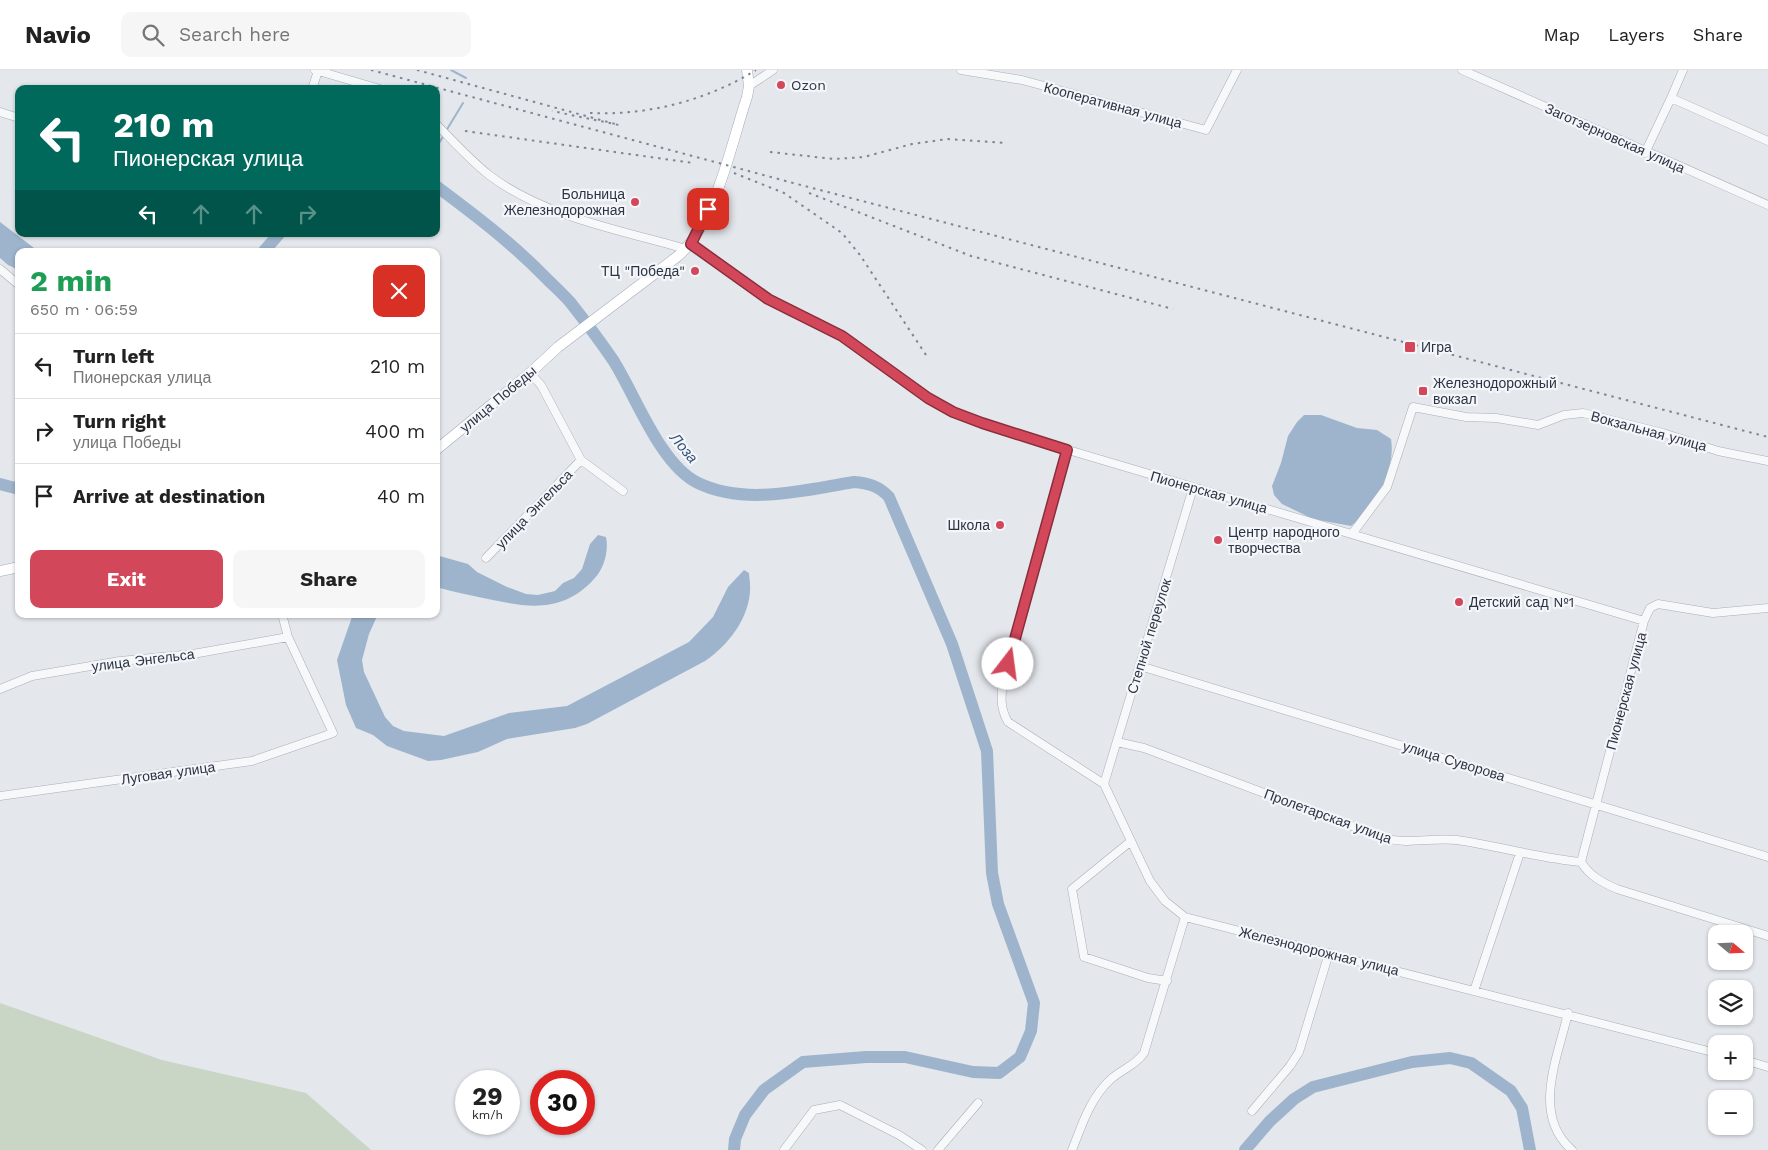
<!DOCTYPE html>
<meta charset="utf-8">
<style>
body{margin:0;font-family:"Work Sans",sans-serif;background:#f6f6f6;color:#222;height:100vh;display:flex;flex-direction:column;font-size:19px;white-space:nowrap}
*{box-sizing:border-box;margin:0}
p{font-size:16px;color:#767676}
.icon{flex:none;width:28px;height:28px;fill:none;stroke:currentColor;stroke-width:2;stroke-linecap:round;stroke-linejoin:round}
.map{position:relative;flex:1;overflow:hidden}
.panel{position:absolute;left:15px;top:178px;width:425px;height:370px;display:flex;flex-direction:column;background:#fff;border-radius:10px;box-shadow:0 1px 4px #0004}
.panel>*{flex:none}
.guide{position:absolute;left:15px;top:15px;width:425px;height:152px;border-radius:10px;box-shadow:0 1px 4px #0004;background:#00695c;color:#fff;overflow:hidden}
.needle{width:32px;rotate:109deg}
.tools{position:absolute;left:1708px;top:855px;display:grid;gap:10px}
.tools a{display:grid;place-items:center;width:45px;height:45px;border-radius:10px;background:#fff;box-shadow:0 1px 4px #0004;font-size:25px}
.speed{position:absolute;left:455px;top:1000px;display:flex;gap:10px;font-size:25px;font-weight:700;text-align:center}
.speed>*{display:grid;place-content:center;width:65px;height:65px;border-radius:50%;background:#fff;box-shadow:0 1px 4px #0004;line-height:1}
.speed small{font-size:12px;font-weight:400}
.speed .limit{border:8px solid #d22;background:#fff;color:#111}
.pin{position:absolute;display:grid;place-items:center;width:42px;height:42px;color:#fff;margin:-21px;border-radius:10px;box-shadow:0 2px 8px #0006}
.me{position:absolute;width:55px;margin:-28px;rotate:15deg;stroke-linejoin:round;filter:drop-shadow(0 0 4px #0008)}
.turn{display:flex;align-items:center;gap:18px;height:105px;padding:0 15px;font-size:22px}
.turn .icon{width:65px;height:65px;stroke-width:2.5}
.turn b{display:block;font-size:35px;line-height:42px}
.lanes{display:flex;align-items:center;height:48px;padding:0 15px;background:#0003;justify-content:center;gap:25px;direction:ltr}
.lanes .off{opacity:.35}
.round{display:grid;place-items:center;flex:none;width:52px;height:52px;border-radius:10px;background:#f6f6f6}
.overview{display:flex;align-items:center;justify-content:space-between;height:85px;padding:0 15px}
h1{font-size:30px;font-weight:700;line-height:38px;color:#1e9e55}
.action{display:flex;gap:10px;margin-top:auto;padding:10px 15px}
.action a{flex:1;height:58px;border-radius:10px;background:#d3475a;color:#fff;font-size:20px;font-weight:700;line-height:58px;text-align:center}
.action a+a{background:#f6f6f6;color:#222}
ul{padding:0;list-style:none}
li{display:flex;align-items:center;gap:15px;height:65px;padding:0 15px;border-top:1px solid #e0e0e0}
li div{flex:1}
li b{display:block;font-size:19px}
li em{font-style:normal}
header{display:flex;align-items:center;gap:30px;box-sizing:border-box;height:70px;padding:0 25px;background:#fff;border-bottom:1px solid #e0e0e0}
header strong{font-size:24px}
nav{display:flex;gap:28px;margin-inline-start:auto;font-size:18px}
.search{width:350px;height:45px;background:#f6f6f6;display:flex;align-items:center;gap:12px;box-sizing:border-box;padding:0 18px;border-radius:10px;color:#767676;font-size:19px}
.map>svg:first-child{display:block}
.green{fill:#c9d6c5}
.water{fill:#9eb4cd}
.lines{fill:none;stroke-linecap:round;stroke-linejoin:round}
.stream{stroke:#9eb4cd;stroke-width:2}
.river{stroke:#9eb4cd;stroke-width:12}
.minor-casing{stroke:#a9aeb7;stroke-width:9}
.major-casing{stroke:#a3abb8;stroke-width:11}
.minor{stroke:#f7f8fa;stroke-width:8}
.major{stroke:#fff;stroke-width:10}
.rail{stroke:#7d8696;stroke-width:2;stroke-dasharray:2.5 5;stroke-linecap:butt}
.route-casing{stroke:#892e3a;stroke-width:12}
.route{stroke:#d3475a;stroke-width:9}
.poi-dot{fill:#d3475a;stroke:#f4f6f9;stroke-width:2}
.labels{text-anchor:middle;stroke-width:4.5;stroke-linejoin:round;paint-order:stroke}
.poi-label{font-size:14px;fill:#2b3445;stroke:#f4f6f9;text-anchor:start}
.street-label{font-size:14px;fill:#2b3445;stroke:#f4f6f9}
.water-label{font-size:15px;font-style:italic;fill:#33527b;stroke:#f4f6f9}
</style>
<header>
<strong>Navio</strong>
<div class="search"><svg class="icon" aria-label="search" viewBox="0 0 24 24"><circle cx="10" cy="10" r="6"/><path d="M15 15l6 6"/></svg>Search here</div>
<nav><a>Map</a><a>Layers</a><a>Share</a></nav>
</header>
<div class="map">
<svg width="1768" height="1080" viewBox="0 0 1768 1080">
<rect width="100%" height="100%" fill="#e4e7ec"/>
<!-- green -->
<path class="green" d="M0 933 162 990 306 1023 371 1080H0Z"/>
<!-- water -->
<path class="water" d="M0 152 38 181H19V200L8 195 0 188Z
M1304 345H1321L1357 358 1377 360 1391 369C1396 400 1375 437 1351 456L1313 449 1282 434 1274 425 1272 416 1281 393 1288 366 1297 352Z
M598 465 606 467C609 481 604 499 594 509 563 543 529 538 488 529 470 525 454 522 436 517V485L468 494 477 502 507 517 526 524 538 525 555 521 563 513 574 508 582 499 590 474Z
M744 500 749 503C749 507 750 510 750 514 752 545 729 575 705 591L587 654 575 658 507 669 478 682 441 690 428 691 387 676 373 665 356 658 346 635 337 590 353 544H378L369 564 362 590 364 602 385 647 393 656 404 661 444 666 509 643 567 636 689 572 713 547 728 517Z"/>
<g class="lines">
<!-- stream -->
<path class="stream" d="M451 0 466 8
M446 61 463 33
M436 78 444 65"/>
<!-- river -->
<path class="river" d="M436 116C475 145 513 174 546 208 554 216 563 224 570 232 585 251 600 271 613 290 635 324 660 395 698 413 746 436 804 420 854 412 868 413 879 416 889 427L952 574 987 681 992 803 998 834 1034 933 1031 961 1020 987 999 1003 973 1002 905 987H866L803 992 764 1020 745 1045 735 1069 734 1080
M264 181 279 164
M0 414 19 419
M1245 1080 1270 1051 1294 1029 1313 1017 1412 992 1450 988 1471 993 1511 1021 1522 1038 1530 1080"/>
<defs>
<path id="minor" d="M315 0 380 19
M961 0 1022 10 1206 60 1237 0
M1462 0 1768 135
M749 16 773 0
M312 19 318 1
M1671 28 1683 0
M0 42 19 48
M436 54C453 71 470 90 489 105 544 147 621 160 686 179
M1645 83 1671 28 1768 71
M691 174 768 229 789 241 817 252 842 266 928 328 953 342 1038 371 1644 551
M0 199 19 215
M530 303 541 315 581 390 623 421
M1067 380 1003 611C1001 627 1000 638 1008 652L1104 714 1150 811 1165 831 1185 847 1716 983
M1352 464 1387 417 1413 337 1466 347 1496 348 1538 355 1564 345 1583 343 1663 363 1718 381 1768 391
M486 488 581 390
M1140 596 1768 787
M0 619 32 606 120 591 193 584 288 567
M1117 672 1144 678 1384 768C1409 775 1432 767 1457 770 1498 776 1539 788 1581 792 1590 806 1601 812 1617 819L1768 866
M1104 714 1193 418
M0 726 252 691 333 663 288 567 282 544
M1131 771 1072 819 1084 887 1148 908 1167 911
M1581 792 1644 551 1650 538 1658 534 1713 543 1768 538
M1474 921 1520 783
M1568 943C1558 987 1531 1045 1572 1080
M1744 990 1768 997
M1252 1041 1290 996 1299 982 1329 883
M784 1080 814 1040 840 1035 899 1065 922 1080
M938 1080 978 1033
M1072 1080C1082 1055 1090 1028 1111 1009 1122 999 1135 996 1144 983L1185 847"/>
<path id="major" d="M436 380 530 303 558 277 678 186C716 153 731 74 747 27L749 16 747 0
M0 501 19 497"/>
</defs>
<!-- minor casing -->
<use href="#minor" class="minor-casing"/>
<!-- major casing -->
<use href="#major" class="major-casing"/>
<!-- minor -->
<use href="#minor" class="minor"/>
<!-- major -->
<use href="#major" class="major"/>
<!-- rail -->
<path class="rail" d="M371 0 797 114 1768 367
M417 0 619 55 552 41
M590 43C647 46 708 30 756 0
M465 61 693 93
M770 82 834 89 864 87 912 74 948 69 1007 73
M734 103 784 123 842 163 860 185 928 288
M809 123 971 186 1173 239"/>
</g>
<g class="lines">
<defs>
<path id="route" d="M708 139 691 174 768 229 842 266 928 328 953 342 982 353 1067 380 1008 594"/>
</defs>
<!-- route casing -->
<use href="#route" class="route-casing"/>
<!-- route -->
<use href="#route" class="route"/>
</g>
<!-- markers -->
<g class="poi-dot">
<circle cx="781" cy="15" r="5"/>
<circle cx="635" cy="132" r="5"/>
<circle cx="695" cy="201" r="5"/>
<rect x="1404" y="271" width="12" height="12" rx="2.5"/>
<rect x="1418" y="316" width="10" height="10" rx="2.5"/>
<circle cx="1000" cy="455" r="5"/>
<circle cx="1218" cy="470" r="5"/>
<circle cx="1459" cy="532" r="5"/>
</g>
<g class="labels">
<!-- poi labels -->
<g class="poi-label">
<text x="791" y="20">Ozon</text>
<text x="625" y="129" text-anchor="end">Больница<tspan x="625" dy="16">Железнодорожная</tspan></text>
<text x="685" y="206" text-anchor="end">ТЦ "Победа"</text>
<text x="1421" y="282">Игра</text>
<text x="1433" y="318">Железнодорожный<tspan x="1433" dy="16">вокзал</tspan></text>
<text x="990" y="460" text-anchor="end">Школа</text>
<text x="1228" y="467">Центр народного<tspan x="1228" dy="16">творчества</tspan></text>
<text x="1469" y="537">Детский сад №1</text>
</g>
<!-- street labels -->
<g class="street-label">
<text transform="translate(1113 35) rotate(15)" y="5">Кооперативная улица</text>
<text transform="translate(1615 68) rotate(24)" y="5">Заготзерновская улица</text>
<text transform="translate(498 329) rotate(-40)" y="5">улица Победы</text>
<text transform="translate(1649 361) rotate(15)" y="5">Вокзальная улица</text>
<text transform="translate(1209 422) rotate(16)" y="5">Пионерская улица</text>
<text transform="translate(534 439) rotate(-46)" y="5">улица Энгельса</text>
<text transform="translate(1149 566) rotate(-73)" y="5">Степной переулок</text>
<text transform="translate(143 590) rotate(-7)" y="5">улица Энгельса</text>
<text transform="translate(1626 621) rotate(-75)" y="5">Пионерская улица</text>
<text transform="translate(1454 691) rotate(17)" y="5">улица Суворова</text>
<text transform="translate(168 703) rotate(-8)" y="5">Луговая улица</text>
<text transform="translate(1328 746) rotate(20)" y="5">Пролетарская улица</text>
<text transform="translate(1319 881) rotate(14)" y="5">Железнодорожная улица</text>
</g>
<!-- water labels -->
<g class="water-label">
<text transform="translate(684 378) rotate(50)" y="5">Лоза</text>
</g>
</g>
</svg>
<div class="tools">
<a><svg class="needle" viewBox="-14 -14 28 28"><path d="M0-13l5 13h-10z" fill="#e53935"/><path d="M0 13l5-13h-10z" fill="#767676"/></svg></a>
<a><svg class="icon" aria-label="layers" viewBox="0 0 24 24"><path d="M12 4l9 5-9 5-9-5zM3 14l9 5 9-5"/></svg></a>
<a>+</a>
<a>−</a>
</div>
<div class="speed"><div>29<small>km/h</small></div><div class="limit">30</div></div>
<div class="pin" style="left:708px;top:139px;background:#d93025"><svg class="icon" aria-label="arrive" viewBox="0 0 24 24"><path d="M6 21V4h12l-3 4 3 4H6"/></svg></div>
<svg class="me" style="left:1008px;top:594px" viewBox="-20 -20 40 40"><circle r="19" fill="#fff"/><path d="M0-13L10 11 0 6-10 11z" fill="#d3475a"/></svg>
<div class="guide">
<div class="turn"><svg class="icon" aria-label="left" viewBox="0 0 24 24"><path d="M17 20v-9H6M10 6l-5 5 5 5"/></svg><div><b>210 m</b>Пионерская улица</div></div>
<div class="lanes"><svg class="icon" aria-label="left" viewBox="0 0 24 24"><path d="M17 20v-9H6M10 6l-5 5 5 5"/></svg><svg class="icon off" aria-label="ahead" viewBox="0 0 24 24"><path d="M12 20V5M6 11l6-6 6 6"/></svg><svg class="icon off" aria-label="ahead" viewBox="0 0 24 24"><path d="M12 20V5M6 11l6-6 6 6"/></svg><svg class="icon off" aria-label="right" viewBox="0 0 24 24"><path d="M7 20v-9h11M14 6l5 5-5 5"/></svg></div>
</div>
<section class="panel">
<div class="overview"><div><h1>2 min</h1><p>650 m · 06:59</p></div><a class="round" style="background:#d93025;color:#fff"><svg class="icon" aria-label="close" viewBox="0 0 24 24"><path d="M6 6l12 12M18 6L6 18"/></svg></a></div>
<ul>
<li><svg class="icon" aria-label="left" viewBox="0 0 24 24"><path d="M17 20v-9H6M10 6l-5 5 5 5"/></svg><div><b>Turn left</b><p>Пионерская улица</p></div><em>210 m</em></li>
<li><svg class="icon" aria-label="right" viewBox="0 0 24 24"><path d="M7 20v-9h11M14 6l5 5-5 5"/></svg><div><b>Turn right</b><p>улица Победы</p></div><em>400 m</em></li>
<li><svg class="icon" aria-label="arrive" viewBox="0 0 24 24"><path d="M6 21V4h12l-3 4 3 4H6"/></svg><div><b>Arrive at destination</b></div><em>40 m</em></li>
</ul>
<div class="action"><a>Exit</a><a>Share</a></div>
</section>
</div>
